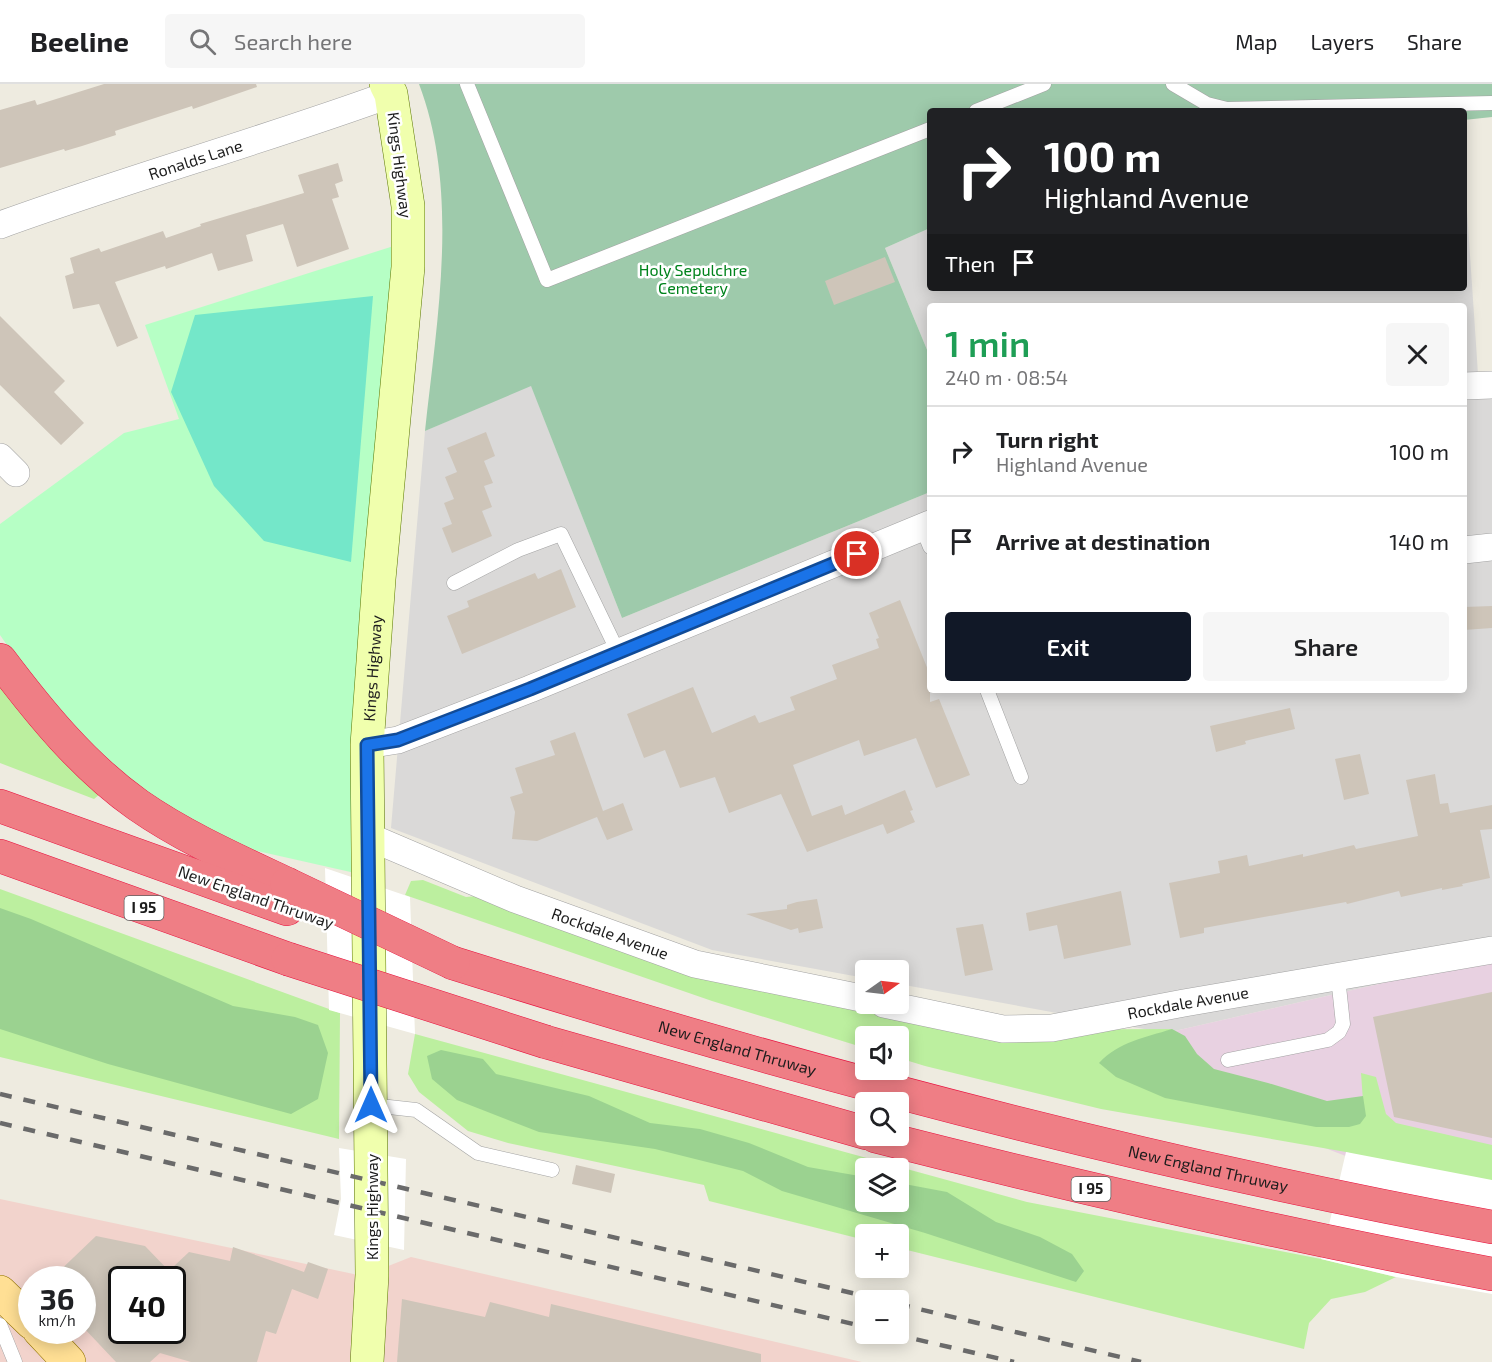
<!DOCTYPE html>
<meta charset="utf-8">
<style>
body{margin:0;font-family:"Exo 2",sans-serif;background:#f6f6f6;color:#202124;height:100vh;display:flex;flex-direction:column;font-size:22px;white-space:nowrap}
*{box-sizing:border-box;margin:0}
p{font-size:20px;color:#757577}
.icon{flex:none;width:33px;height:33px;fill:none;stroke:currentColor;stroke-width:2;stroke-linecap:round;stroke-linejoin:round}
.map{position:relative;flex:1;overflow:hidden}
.panel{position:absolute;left:927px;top:219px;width:540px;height:390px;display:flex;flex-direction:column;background:#fff;border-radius:6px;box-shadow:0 3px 15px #0003}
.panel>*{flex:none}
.top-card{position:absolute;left:927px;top:24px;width:540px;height:183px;border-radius:6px;box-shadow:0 3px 15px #0003;background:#202124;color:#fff;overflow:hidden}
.needle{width:39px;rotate:76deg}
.fabs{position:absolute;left:855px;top:876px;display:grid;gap:12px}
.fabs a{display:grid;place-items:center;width:54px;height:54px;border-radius:6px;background:#fff;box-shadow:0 3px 15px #0003;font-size:30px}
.speed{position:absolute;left:18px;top:1182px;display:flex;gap:12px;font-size:30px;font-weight:700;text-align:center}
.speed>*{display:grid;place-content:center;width:78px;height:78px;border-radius:50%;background:#fff;box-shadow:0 3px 15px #0003;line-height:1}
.speed small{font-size:15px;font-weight:400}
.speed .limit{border:3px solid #111;border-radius:9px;background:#fff;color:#111}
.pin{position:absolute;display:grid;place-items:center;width:51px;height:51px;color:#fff;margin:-26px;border:3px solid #fff;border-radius:50%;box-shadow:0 2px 6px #0007}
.me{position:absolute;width:66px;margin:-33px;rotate:0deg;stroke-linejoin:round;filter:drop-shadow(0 0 4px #0008)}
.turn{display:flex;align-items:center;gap:21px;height:126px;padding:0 18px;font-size:27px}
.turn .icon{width:78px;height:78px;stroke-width:2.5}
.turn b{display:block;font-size:42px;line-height:51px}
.then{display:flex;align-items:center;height:57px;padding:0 18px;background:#0003;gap:12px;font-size:22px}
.round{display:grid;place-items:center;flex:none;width:63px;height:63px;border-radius:6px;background:#f6f6f6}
.head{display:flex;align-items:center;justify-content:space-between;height:102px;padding:0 18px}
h1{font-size:36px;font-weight:600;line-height:45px;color:#1e9e55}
.button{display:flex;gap:12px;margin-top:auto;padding:12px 18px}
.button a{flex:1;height:69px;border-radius:6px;background:#111827;color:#fff;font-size:24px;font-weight:600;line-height:69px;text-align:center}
.button a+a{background:#f6f6f6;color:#202124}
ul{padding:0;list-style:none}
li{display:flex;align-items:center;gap:18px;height:90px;padding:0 18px;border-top:2px solid #e0e0e0}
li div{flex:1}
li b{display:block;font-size:22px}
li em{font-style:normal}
header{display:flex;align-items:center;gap:36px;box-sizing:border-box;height:84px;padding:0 30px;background:#fff;border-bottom:2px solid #e0e0e0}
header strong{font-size:28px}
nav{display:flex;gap:33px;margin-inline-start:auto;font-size:21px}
.search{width:420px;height:54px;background:#f6f6f6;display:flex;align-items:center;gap:15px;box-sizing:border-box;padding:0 21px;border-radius:6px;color:#757577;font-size:22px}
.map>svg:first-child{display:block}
.residential{fill:#dad9d8}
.commercial{fill:#f2d3cc;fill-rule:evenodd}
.industrial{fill:#e8d1e1}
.grass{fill:#bcef9f;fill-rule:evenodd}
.forest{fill:#9bd290}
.cemetery{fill:#9ecaab}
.park{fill:#b6ffc5}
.pitch{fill:#74e7c9}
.pier{fill:#fff}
.building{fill:#cec5b9;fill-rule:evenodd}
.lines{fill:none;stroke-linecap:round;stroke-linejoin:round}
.lane-casing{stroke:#a3a3a3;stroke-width:15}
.street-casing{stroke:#a3a3a3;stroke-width:28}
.secondary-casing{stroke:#597500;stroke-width:34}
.primary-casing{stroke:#937500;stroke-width:34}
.highway-casing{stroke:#e8123f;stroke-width:34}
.lane{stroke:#fff;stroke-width:14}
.street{stroke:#fff;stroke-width:27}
.secondary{stroke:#f0ffad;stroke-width:33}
.primary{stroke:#ffdf94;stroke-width:33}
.highway{stroke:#ef7e85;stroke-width:33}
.rail{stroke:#6a6a6a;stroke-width:4.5;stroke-dasharray:12 12;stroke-linecap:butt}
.highway-bridge-casing{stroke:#e8123f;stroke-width:34;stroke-linecap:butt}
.highway-bridge{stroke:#ef7e85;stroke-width:33}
.route-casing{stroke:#114b97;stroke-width:15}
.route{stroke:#1a73e8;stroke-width:10}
.labels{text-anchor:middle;stroke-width:5;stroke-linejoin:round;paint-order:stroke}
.shield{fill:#fff;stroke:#606060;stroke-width:1.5}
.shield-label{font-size:15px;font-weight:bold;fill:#1c1c1c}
.street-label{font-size:16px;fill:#1c1c1c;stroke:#fff}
.park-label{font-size:16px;fill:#00831c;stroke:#fff}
</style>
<header>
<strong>Beeline</strong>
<div class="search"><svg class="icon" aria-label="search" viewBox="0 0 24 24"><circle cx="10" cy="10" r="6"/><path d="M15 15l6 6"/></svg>Search here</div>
<nav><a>Map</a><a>Layers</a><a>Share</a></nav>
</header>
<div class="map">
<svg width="1492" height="1278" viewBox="0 0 1492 1278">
<rect width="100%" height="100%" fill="#eeebe0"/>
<!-- residential -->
<path class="residential" d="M1464 82 1478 290 1492 289V874L1166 949 899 900 898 886H866L865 894 712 866 391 744 425 347 531 301 622 534 930 408V606H1464V222H930V273L885 164 930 144V204H1464Z"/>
<!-- commercial -->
<path class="commercial" d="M0 1115 363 1192 411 1173 862 1278H0ZM32 1196H82V1246H32ZM122 1196H172V1246H122Z"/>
<!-- industrial -->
<path class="industrial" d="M1492 874V1114L1431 1105 1170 1004 1166 949Z"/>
<!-- grass -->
<path class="grass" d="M0 592 100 710 94 715 0 679Z
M423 796 466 813 488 811 758 899 941 946 1172 945 1177 997 1315 1029 1363 1017 1361 989 1376 993 1386 1030 1396 1039 1492 1061V1112L1346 1068 1101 1025 925 982 899 974 898 952H866L865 964 712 917 405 811 411 797Z
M0 805 340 929 339 1055 0 973Z
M415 950 1027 1118 1321 1175 1396 1193 1365 1208 1331 1215 1309 1239 1304 1265 899 1164 898 1150H866L865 1156 709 1117 704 1101 508 1059 468 1047 419 1008 408 990ZM866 1084H898V1118H866Z"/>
<!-- forest -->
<path class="forest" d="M0 824 31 835 233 922 295 933 318 941 328 969 318 1015 291 1030 108 980 0 945Z
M1172 945 1185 952 1197 970 1214 985 1268 999 1327 1017 1363 1012 1366 1032 1360 1040 1349 1043H1316L1165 1014 1116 993 1099 979C1120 957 1144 954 1172 945Z
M441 966 483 975 496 990 589 1012 650 1039 700 1045 749 1059 808 1083 865 1093 866 1118H898L899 1099 947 1108 996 1138 1040 1153 1072 1170 1084 1187 1076 1198 925 1149 782 1107 743 1087 655 1065 539 1048 457 1016 432 995 427 972Z"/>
<!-- cemetery -->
<path class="cemetery" d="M419 0H1492V33L1464 36V27H930V144L885 164 930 273V408L622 534 531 302 425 347C437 235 460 108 419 0Z"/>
<!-- park -->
<path class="park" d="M400 160 355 789 226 760 113 685 18 577 0 551V440L124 349 179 335 145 241Z"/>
<!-- pitch -->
<path class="pitch" d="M373 212 351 478 264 457 214 402 171 308 195 231Z"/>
<!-- pier -->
<path class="pier" d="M325 784 410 813 415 950 329 926Z
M339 1064 406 1075 404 1166 334 1151 341 1115Z
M1346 1068 1492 1096V1210L1396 1193 1321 1175Z"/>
<!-- building -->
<path class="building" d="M104 0H256L257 3 193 25 192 22 115 47 116 51 82 62 65 67 64 65 0 84V26L35 16 37 21Z
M338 79 343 97 335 100 339 113 332 115 349 165 297 183 283 140 246 151 253 177 218 187 212 169 166 185 165 182 115 198 138 254 117 263 99 220 73 225 65 192 74 189 70 174 99 164 101 168 163 147 166 154 201 142 200 140 304 109 298 91Z
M885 173 895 198 834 221 825 197Z
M0 232 65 297 54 308 84 339 61 361 0 301Z
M486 348 495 372 484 377 493 399 484 402 492 423 482 427 492 452 452 469 442 444 452 440 444 419 454 415 445 393 457 388 447 364Z
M561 485 576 523 462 570 447 532 469 523 467 517 535 489 538 495Z
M900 516 930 591V618L939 615 970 691 936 704 916 654 864 672 859 656 793 681 812 732 842 721 845 731 905 706 913 726 910 727 915 738 887 750 883 740 807 768 781 710 729 729 715 693 680 704 665 666 644 674 627 630 693 603 712 649 755 631 759 639 795 626 790 613 837 595 832 581 879 564 876 555 879 554 869 529Z
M1492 522V544L1464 546V523Z
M1290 624 1295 645 1245 657 1246 660 1216 668 1210 642Z
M575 648 603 727 623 719 633 746 607 756 597 733 537 757 512 755 515 728 510 713 523 709 515 684 555 671 550 657Z
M1360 670 1369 710 1344 716 1335 675Z
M1435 690 1440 720 1448 719 1450 729 1492 721V745L1480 746 1490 794 1462 800 1463 802 1442 806V804L1401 813 1399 807 1347 820 1346 818 1204 844V849L1180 854 1169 799 1220 789 1218 777 1247 771 1249 782 1303 770V773L1354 761 1356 765 1418 752 1406 696Z
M1121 807 1131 861 1064 875 1057 841 1029 847 1026 829Z
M817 815 823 844 799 849 798 844 791 846 746 830 787 825V821L797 818Z
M983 840 993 886 965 892 956 844Z
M1492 908V1054L1394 1033 1373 933Z
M576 1081 615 1090 611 1109 572 1100Z
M96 1152 145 1162 172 1190V1184L189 1168 230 1177 233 1163 304 1188 308 1178 328 1185 318 1215 292 1205 276 1250 266 1247 257 1278H191L160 1269 150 1278H116L82 1242V1196H50ZM122 1196H172V1246H122V1233L111 1221 122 1211Z
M402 1215 485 1233 490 1218 549 1233 551 1220 761 1270V1278H397Z"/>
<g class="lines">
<defs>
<path id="lane" d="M467 0 547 196 930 45
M1173 0 1207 20 1227 25 1492 19
M976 27 1044 0
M922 443 930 463
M454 499 518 466 561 450 618 568
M987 606 1021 693
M1228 976 1328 956 1339 948 1343 940 1338 893
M371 1021 416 1026 478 1069 552 1086
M0 1241 15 1278"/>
<g id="street">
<path id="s1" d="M0 141C129 94 262 57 391 10"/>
<path d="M1464 302 1492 301"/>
<path d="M0 373 16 389"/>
<path d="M1464 466 1492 463"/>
<path d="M367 661 398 656 530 605 930 440"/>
<path id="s2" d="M367 752 515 815 695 880 866 915"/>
<path id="s3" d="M884 920 1003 945 1052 944 1184 919 1492 866"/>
</g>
<g id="secondary">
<path id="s4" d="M367 1278 372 1191 367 661 379 495 408 183V122L391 10 386 0"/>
</g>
<path id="primary" d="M0 1208 32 1239
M39 1246 69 1278"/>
<g id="highway">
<path d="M0 576C40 629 83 682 138 721 184 753 236 776 287 800"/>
<path d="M0 722 287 825"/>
<path d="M0 772 288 875"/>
<path id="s5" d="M453 879C794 986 1140 1078 1492 1143"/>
<path d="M546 958 866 1049"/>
<path d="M875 1052C1079 1104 1285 1151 1492 1190"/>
</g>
</defs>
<!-- lane casing -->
<use href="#lane" class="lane-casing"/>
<!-- street casing -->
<use href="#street" class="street-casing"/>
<!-- secondary casing -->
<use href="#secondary" class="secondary-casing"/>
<!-- primary casing -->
<use href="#primary" class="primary-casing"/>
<!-- highway casing -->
<use href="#highway" class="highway-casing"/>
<!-- lane -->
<use href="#lane" class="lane"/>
<!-- street -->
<use href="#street" class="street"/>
<!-- secondary -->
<use href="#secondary" class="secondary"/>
<!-- primary -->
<use href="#primary" class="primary"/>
<!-- highway -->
<use href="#highway" class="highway"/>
<!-- rail -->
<path class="rail" d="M0 1010 882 1216
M0 1039 866 1243
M898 1220 1141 1278
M893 1250 1014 1278"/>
<defs>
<path id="highway-bridge" d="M287 800 453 879
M288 875 546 958"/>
</defs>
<!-- highway-bridge casing -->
<use href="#highway-bridge" class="highway-bridge-casing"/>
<!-- highway-bridge -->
<use href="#highway-bridge" class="highway-bridge"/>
</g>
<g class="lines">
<defs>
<path id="route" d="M371 1021 367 661 398 656 530 605 857 470"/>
</defs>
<!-- route casing -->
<use href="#route" class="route-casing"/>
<!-- route -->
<use href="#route" class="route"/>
</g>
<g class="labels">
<!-- shield labels -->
<g class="shield">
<rect x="124.5" y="812" width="39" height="24" rx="4.5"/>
<rect x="1071.5" y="1093" width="39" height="24" rx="4.5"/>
</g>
<g class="shield-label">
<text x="144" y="829">I 95</text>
<text x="1091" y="1110">I 95</text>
</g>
<!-- street labels -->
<g class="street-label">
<text dy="6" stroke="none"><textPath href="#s1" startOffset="206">Ronalds Lane</textPath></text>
<text transform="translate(400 81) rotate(83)" y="6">Kings Highway</text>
<text dy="6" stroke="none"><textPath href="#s4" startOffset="694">Kings Highway</textPath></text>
<text transform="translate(256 813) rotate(19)" y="6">New England Thruway</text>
<text dy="6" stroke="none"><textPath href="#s2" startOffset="262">Rockdale Avenue</textPath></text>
<text dy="6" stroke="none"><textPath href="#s3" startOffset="309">Rockdale Avenue</textPath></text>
<text dy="6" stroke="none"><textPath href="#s5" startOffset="297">New England Thruway</textPath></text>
<text dy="6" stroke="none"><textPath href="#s5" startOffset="783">New England Thruway</textPath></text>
<text transform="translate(372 1123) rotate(-90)" y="6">Kings Highway</text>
</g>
<!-- park labels -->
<g class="park-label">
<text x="693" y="192">Holy Sepulchre<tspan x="693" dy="18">Cemetery</tspan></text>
</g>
</g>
</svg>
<div class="fabs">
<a><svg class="needle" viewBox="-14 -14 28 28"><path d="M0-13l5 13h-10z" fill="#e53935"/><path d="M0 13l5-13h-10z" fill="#757577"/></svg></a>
<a><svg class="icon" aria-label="sound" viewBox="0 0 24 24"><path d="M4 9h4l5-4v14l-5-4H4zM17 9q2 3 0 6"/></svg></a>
<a><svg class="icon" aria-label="search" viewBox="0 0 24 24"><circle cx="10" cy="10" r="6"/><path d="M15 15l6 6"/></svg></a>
<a><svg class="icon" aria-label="layers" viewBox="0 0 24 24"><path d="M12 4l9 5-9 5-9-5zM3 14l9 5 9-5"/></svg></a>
<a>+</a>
<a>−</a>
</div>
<div class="speed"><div>36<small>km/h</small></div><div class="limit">40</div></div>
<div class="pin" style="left:857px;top:470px;background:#d93025"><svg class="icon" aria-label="arrive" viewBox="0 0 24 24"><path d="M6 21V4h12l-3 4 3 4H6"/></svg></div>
<svg class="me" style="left:371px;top:1021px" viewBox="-20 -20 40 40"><path d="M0-17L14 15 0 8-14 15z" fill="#1a73e8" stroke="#fff" stroke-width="4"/></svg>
<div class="top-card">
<div class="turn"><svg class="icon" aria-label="right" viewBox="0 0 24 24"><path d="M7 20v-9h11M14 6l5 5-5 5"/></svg><div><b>100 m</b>Highland Avenue</div></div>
<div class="then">Then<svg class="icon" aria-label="arrive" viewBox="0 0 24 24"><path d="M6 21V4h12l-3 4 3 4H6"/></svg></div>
</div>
<section class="panel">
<div class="head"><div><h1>1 min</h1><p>240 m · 08:54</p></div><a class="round"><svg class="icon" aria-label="close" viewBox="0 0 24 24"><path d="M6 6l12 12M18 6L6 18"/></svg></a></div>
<ul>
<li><svg class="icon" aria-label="right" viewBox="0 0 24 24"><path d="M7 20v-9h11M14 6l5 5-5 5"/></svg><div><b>Turn right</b><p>Highland Avenue</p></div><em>100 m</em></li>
<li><svg class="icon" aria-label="arrive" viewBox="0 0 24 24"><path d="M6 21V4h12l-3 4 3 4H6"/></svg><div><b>Arrive at destination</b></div><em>140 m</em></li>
</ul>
<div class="button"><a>Exit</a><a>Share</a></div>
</section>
</div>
